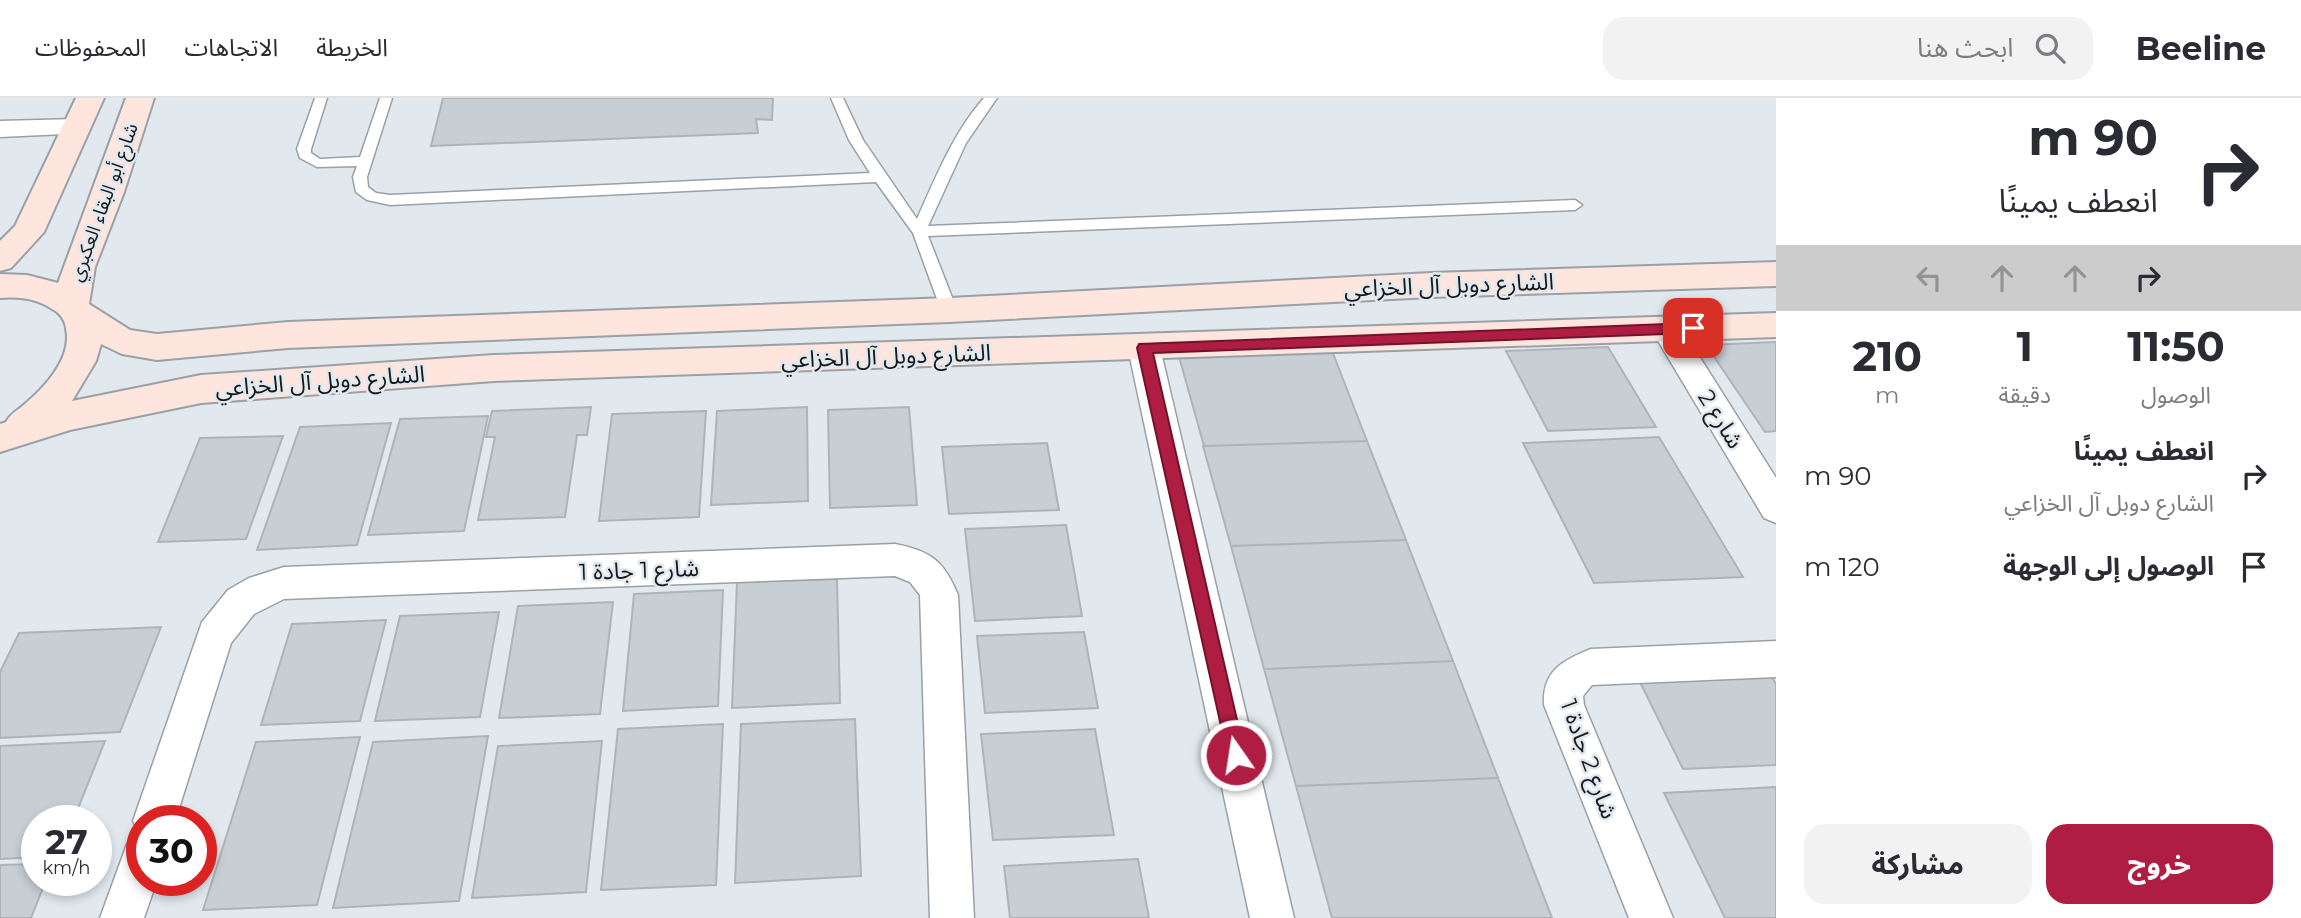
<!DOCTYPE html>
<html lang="ar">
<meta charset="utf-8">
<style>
body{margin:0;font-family:Montserrat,"Noto Sans Arabic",sans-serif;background:#f2f2f3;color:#2b2b33;direction:rtl;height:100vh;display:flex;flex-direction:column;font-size:26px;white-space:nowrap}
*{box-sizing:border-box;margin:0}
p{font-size:23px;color:#7c7c81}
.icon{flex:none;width:38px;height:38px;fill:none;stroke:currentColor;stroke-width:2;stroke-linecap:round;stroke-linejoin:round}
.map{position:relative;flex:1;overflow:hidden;direction:ltr}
.panel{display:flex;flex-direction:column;background:#fff;width:525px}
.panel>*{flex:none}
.top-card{background:#fff;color:#2b2b33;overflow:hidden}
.speed{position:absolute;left:21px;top:707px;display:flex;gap:14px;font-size:35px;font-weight:700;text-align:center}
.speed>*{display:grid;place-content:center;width:91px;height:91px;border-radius:50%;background:#fff;box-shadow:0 4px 10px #0003;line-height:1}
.speed small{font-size:18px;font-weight:400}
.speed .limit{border:10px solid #d22;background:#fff;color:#111}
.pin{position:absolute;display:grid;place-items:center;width:60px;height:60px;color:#fff;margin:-30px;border-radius:14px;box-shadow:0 4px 10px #0006}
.me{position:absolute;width:77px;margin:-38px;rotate:347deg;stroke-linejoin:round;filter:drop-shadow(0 0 5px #0008)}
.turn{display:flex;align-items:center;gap:24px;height:147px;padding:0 28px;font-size:32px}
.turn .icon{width:91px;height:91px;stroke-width:2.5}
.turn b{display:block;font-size:49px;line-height:60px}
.lanes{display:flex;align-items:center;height:66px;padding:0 28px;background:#0003;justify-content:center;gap:35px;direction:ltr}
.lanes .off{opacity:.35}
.eta{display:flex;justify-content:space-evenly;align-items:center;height:119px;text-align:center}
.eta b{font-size:42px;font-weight:700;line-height:49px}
.button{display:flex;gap:14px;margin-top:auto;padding:14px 28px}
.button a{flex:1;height:80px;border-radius:21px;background:#b01d42;color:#fff;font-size:28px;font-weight:700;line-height:80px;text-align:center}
.button a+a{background:#f2f2f3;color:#2b2b33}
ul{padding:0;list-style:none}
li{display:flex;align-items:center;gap:21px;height:91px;padding:0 28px}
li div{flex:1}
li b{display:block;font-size:26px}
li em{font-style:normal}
header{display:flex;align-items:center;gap:42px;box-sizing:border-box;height:98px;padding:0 35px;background:#fff;border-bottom:2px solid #e1e1e2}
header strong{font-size:33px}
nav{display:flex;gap:38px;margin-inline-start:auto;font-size:24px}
.search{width:490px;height:63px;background:#f2f2f3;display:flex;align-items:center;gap:18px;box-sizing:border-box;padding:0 24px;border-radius:21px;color:#7c7c81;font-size:26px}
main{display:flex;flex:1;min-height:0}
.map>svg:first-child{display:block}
.building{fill:#c7ced4;stroke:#adb4b9;stroke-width:2}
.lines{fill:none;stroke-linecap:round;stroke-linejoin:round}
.lane-casing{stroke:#99a0a6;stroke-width:3}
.street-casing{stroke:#99a0a6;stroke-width:3}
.secondary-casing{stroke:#99a0a6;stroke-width:4}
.lane{fill:#fff;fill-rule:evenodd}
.street{fill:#fff;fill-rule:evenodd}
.secondary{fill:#fee5de;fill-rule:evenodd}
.route{fill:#b01d42;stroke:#72132b;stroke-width:2}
.labels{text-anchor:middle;stroke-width:5;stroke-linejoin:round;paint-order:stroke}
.far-street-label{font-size:19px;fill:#16191b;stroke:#e1e9ef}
.street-label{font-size:23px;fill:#16191b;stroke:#e1e9ef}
</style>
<header>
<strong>Beeline</strong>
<div class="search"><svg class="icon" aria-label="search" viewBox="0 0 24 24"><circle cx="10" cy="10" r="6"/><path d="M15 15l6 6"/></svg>ابحث هنا</div>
<nav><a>الخريطة</a><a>الاتجاهات</a><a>المحفوظات</a></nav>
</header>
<main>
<section class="panel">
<div class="top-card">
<div class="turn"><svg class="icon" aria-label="right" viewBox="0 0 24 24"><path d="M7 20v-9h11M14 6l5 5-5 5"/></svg><div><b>90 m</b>انعطف يمينًا</div></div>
<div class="lanes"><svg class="icon off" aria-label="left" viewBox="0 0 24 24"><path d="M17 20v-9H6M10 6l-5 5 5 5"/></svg><svg class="icon off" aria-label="ahead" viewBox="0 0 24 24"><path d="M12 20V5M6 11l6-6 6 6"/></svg><svg class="icon off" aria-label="ahead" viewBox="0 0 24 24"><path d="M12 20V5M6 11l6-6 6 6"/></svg><svg class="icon" aria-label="right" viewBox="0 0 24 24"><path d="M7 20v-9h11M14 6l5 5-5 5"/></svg></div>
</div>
<div class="eta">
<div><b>11:50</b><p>الوصول</p></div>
<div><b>1</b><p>دقيقة</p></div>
<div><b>210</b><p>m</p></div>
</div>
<ul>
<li><svg class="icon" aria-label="right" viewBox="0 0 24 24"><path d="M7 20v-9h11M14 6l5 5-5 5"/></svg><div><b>انعطف يمينًا</b><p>الشارع دوبل آل الخزاعي</p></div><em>90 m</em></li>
<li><svg class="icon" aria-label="arrive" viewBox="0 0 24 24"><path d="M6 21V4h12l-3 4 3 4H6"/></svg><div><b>الوصول إلى الوجهة</b></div><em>120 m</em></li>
</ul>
<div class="button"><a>خروج</a><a>مشاركة</a></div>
</section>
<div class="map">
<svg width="1776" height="820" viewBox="0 0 1776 820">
<rect width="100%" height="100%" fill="#e1e9ef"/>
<!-- building -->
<path class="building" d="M443 0H773L772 22 756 21 758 35 431 48Z
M1776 244V333L1765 334 1706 247Z
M1608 249 1656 329 1548 333 1506 253Z
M1331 250 1367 343 1204 348 1178 255Z
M591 309 587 337H577L565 419 478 422 495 339H486L492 313Z
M807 309 808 403 711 407 717 313Z
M909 309 917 407 830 410 828 312Z
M706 313 699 419 599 423 612 316Z
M488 318 464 433 368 437 400 321Z
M391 325 357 447 257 452 300 329Z
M283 338 246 441 158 444 200 340Z
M1659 339 1743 479 1594 485 1523 345Z
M1367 343 1406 442 1231 448 1203 348Z
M1047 345 1059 412 949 416 942 349Z
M1066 427 1082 518 975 523 965 431Z
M1406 442 1453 563 1264 571 1231 448Z
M837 481 840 605 732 610 737 484Z
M723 492 718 608 623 613 634 496Z
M613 504 600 616 499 620 518 508Z
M499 514 480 619 375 623 400 518Z
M386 522 360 623 261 627 292 526Z
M161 529 120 634 0 640V574L19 535Z
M1084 534 1098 610 985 615 977 538Z
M1453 563 1498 680 1296 688 1264 571Z
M1763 564 1776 586V667L1683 671 1633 570Z
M855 621 861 778 735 785 741 626Z
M723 626 716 787 601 792 618 631Z
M1095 631 1114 737 993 742 981 636Z
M488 638 459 803 333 810 373 644Z
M360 639 317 807 203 812 256 644Z
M105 643 73 723H37V759L0 761V648Z
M602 643 586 794 472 800 498 648Z
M1498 680 1552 820H1332L1296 688Z
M1776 689V820H1725L1664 695Z
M1138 761 1149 820H1010L1004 768Z
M37 766V782H46L31 820H0V767Z"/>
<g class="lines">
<defs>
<path id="lane" d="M315 0H327L311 51V55L320 61 360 59 380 0H392L367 79 368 89 376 95 390 97 870 75 849 42 831 0H843L863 42 917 121C936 79 953 35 984 0H997L966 45 928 128 1575 102 1582 107 1575 112 928 138 957 212 949 218 941 212 913 135 876 84 390 107 367 102 356 94 353 79 357 68 317 69 300 60 297 51Z"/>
<path id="street" d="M77 21 86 23 90 29 86 35 0 39V23Z
M1666 220 1677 223 1776 380V425L1764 420 1651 231 1655 223Z
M1144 238 1155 242 1160 250 1294 820H1250L1128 250 1133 242Z
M895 446C931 453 944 463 958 497L974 820H930L920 497 910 484 895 478 284 501 254 516 231 545 175 723H142V739L133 723 202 524 228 492 249 480 284 469Z
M1776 543V579L1592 587 1583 598 1584 607 1673 820H1629L1544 607C1542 573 1563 562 1591 551Z
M142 740V782H157L144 820H100L127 746Z"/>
<path id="secondary" d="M76 0H104L44 134 11 170 0 173V143L15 128Z
M126 0H154L124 94 95 169 89 206 130 232 157 236 288 224 949 200 1431 175 1776 164V188L1431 199 949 224 288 250 157 262 122 256 101 246 96 263 72 303 201 277 494 257 1776 215V239L494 283 201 305 70 332 0 354V326L6 324C10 316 18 312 25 306 44 290 68 264 67 238 66 227 65 221 57 214 39 201 21 198 0 200V176L27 177 58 185Z"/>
</defs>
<!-- lane casing -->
<use href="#lane" class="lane-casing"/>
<!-- street casing -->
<use href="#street" class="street-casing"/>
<!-- secondary casing -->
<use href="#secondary" class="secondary-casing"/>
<!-- lane -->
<use href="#lane" class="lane"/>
<!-- street -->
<use href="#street" class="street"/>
<!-- secondary -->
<use href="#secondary" class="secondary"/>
</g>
<!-- route -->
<path class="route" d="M1693 225 1700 230 1693 235 1153 255 1245 657 1242 664 1236 666 1229 664 1137 250 1139 246Z"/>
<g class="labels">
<!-- far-street labels -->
<g class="far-street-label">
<text transform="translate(103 104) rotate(-70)" y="7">شارع أبو البقاء العكبري</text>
</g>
<!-- street labels -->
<g class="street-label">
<text transform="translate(1449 187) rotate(-2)" y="8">الشارع دوبل آل الخزاعي</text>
<text transform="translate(886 258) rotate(-2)" y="8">الشارع دوبل آل الخزاعي</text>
<text transform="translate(320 283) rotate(-4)" y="8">الشارع دوبل آل الخزاعي</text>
<text transform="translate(1721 321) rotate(58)" y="8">شارع 2</text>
<text transform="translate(639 472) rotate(-2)" y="8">شارع 1 جادة 1</text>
<text transform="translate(1589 661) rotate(70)" y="8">شارع 2 جادة 1</text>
</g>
</g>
</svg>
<div class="speed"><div>27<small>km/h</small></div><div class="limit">30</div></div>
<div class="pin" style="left:1693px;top:230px;background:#d93025"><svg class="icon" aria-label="arrive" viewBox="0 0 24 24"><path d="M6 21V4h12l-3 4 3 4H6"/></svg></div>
<svg class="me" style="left:1236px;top:657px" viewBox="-20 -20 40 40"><circle r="17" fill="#b01d42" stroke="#fff" stroke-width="3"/><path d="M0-11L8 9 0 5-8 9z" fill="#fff"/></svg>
</div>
</main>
